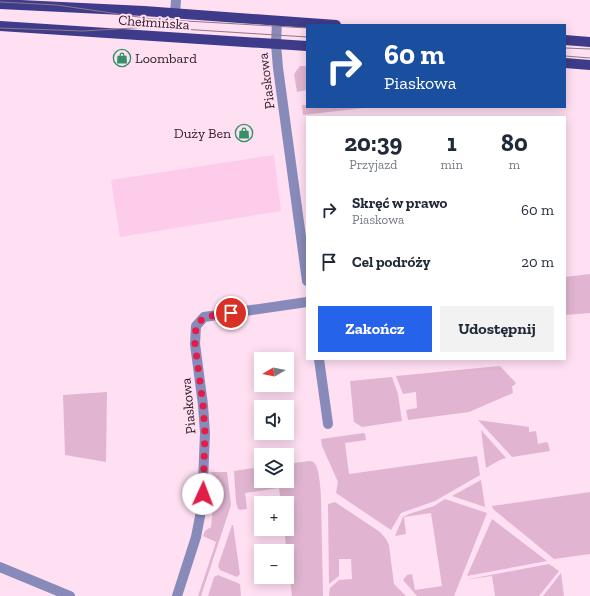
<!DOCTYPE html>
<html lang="pl">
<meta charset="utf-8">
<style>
body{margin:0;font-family:"Zilla Slab",serif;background:#f2f2f3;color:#1f2937;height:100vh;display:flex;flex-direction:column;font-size:15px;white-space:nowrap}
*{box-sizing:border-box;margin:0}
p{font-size:13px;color:#747a83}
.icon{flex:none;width:22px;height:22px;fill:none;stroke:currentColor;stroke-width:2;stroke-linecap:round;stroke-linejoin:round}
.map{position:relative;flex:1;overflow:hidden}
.side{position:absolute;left:306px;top:116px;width:260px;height:244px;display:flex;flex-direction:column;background:#fff;border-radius:0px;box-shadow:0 2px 10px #0003}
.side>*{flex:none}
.guide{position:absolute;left:306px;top:24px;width:260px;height:84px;border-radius:0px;box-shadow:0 2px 10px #0003;background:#1a4fa0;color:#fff;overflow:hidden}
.needle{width:26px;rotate:260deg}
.buttons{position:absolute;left:254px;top:352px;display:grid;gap:8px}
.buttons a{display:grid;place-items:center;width:40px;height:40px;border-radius:0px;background:#fff;box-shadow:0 2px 10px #0003;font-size:20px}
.pin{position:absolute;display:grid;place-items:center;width:34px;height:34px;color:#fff;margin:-17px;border:2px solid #fff;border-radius:50%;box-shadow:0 1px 4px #0007}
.me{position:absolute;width:44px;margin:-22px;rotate:2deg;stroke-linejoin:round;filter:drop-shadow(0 0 3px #0008)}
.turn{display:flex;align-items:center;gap:14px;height:84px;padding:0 12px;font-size:18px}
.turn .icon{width:52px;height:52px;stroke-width:2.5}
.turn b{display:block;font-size:28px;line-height:34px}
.eta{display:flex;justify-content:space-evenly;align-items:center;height:68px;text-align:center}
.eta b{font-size:24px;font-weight:700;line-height:28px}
.cta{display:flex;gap:8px;margin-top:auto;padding:8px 12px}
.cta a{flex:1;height:46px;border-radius:0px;background:#2563eb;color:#fff;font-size:16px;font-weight:700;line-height:46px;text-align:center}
.cta a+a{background:#f2f2f3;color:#1f2937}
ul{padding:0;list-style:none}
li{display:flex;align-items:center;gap:12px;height:52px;padding:0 12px}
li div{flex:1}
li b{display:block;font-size:15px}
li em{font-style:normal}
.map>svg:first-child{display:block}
.built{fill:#fcccea}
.green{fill:#e1b5d1}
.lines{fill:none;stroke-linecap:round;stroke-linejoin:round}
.minor{stroke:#888bb9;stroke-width:10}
.major{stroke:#3e3b8a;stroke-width:10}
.tram{stroke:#8f7786;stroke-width:1}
.route{stroke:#e11d48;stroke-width:7;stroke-dasharray:0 12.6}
.labels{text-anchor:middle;stroke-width:4;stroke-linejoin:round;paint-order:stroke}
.street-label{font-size:14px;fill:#2c1a26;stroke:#ffdff2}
.poi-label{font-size:14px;fill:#2c1a26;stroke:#ffdff2;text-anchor:start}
</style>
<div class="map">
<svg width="590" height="596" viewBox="0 0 590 596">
<rect width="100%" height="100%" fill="#ffdff2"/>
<!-- built -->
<path class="built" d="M274 155 281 211 120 237 111 180Z"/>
<!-- green -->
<path class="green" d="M300 66H307V90L297 92 294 74Z
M302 105H307V107H372L303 115Z
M590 274V313L565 315V277Z
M500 366 516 383 513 386H512L513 393 469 412 408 420 406 410 417 408 416 392 403 394 396 376Z
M392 377 398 394 402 421 362 427 354 422 350 381Z
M107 392 106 462 65 455 63 395Z
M478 420 529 427V432L536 431 538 444 546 442 548 443 550 451 512 457Z
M481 430 506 458 500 460 486 468Z
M364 433 365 434 366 440 345 443 349 474 477 456 480 475 435 501 401 513 391 530 336 493 338 482 322 446 321 439Z
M309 461C312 461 314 462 315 464 319 468 321 491 321 498L323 596H292L284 529H287V503H281L279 488 245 493 247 509 240 510 238 509 236 502 234 471 261 467V481H287V464Z
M210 472H227L231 505 201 596H198L216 542 203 536 205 531 211 527 216 477Z
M481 480 485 507 452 496Z
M590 492V554L554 559 493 509 492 506Z
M445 499 487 513 454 596H417L403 580 407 575 412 574 415 590 442 586 431 513 404 517 406 534 395 536 403 517 409 514 434 506Z
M335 502 380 532 386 539 389 545 394 584 406 596H329L330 588 339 580 352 579 351 559H339V576L329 584 328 504Z
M492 519 547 561 467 576Z
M232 525H233L240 574 237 577 220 570 218 566Z
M549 564 559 571 539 596H495L492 576 464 580Z
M561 573 564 596H543Z
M218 575 240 584 241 596H208L214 577Z"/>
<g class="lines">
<!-- minor -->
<path class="minor" d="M175 14 176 0
M277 21 276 44 278 68 307 281
M319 359 328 424
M0 567 70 596
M177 596 196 537 202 506 205 433 203 405 195 344 196 326 204 317 307 302"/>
<!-- major -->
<path class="major" d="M0 4 144 11 336 25
M0 26 307 46
M565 40 590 42
M565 63 590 65"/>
<!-- tram -->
<path class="tram" d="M0 2 57 5 152 19 307 28
M0 28 83 31 150 27 307 37
M565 48 590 49
M565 56 590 58"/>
</g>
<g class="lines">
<!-- route -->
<path class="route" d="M203 494 205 433 203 405 195 344 196 326 204 317 231 313"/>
</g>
<!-- icons -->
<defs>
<symbol id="shop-ring" viewBox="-11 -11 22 22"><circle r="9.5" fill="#ffdff2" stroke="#349067" stroke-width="1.5"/><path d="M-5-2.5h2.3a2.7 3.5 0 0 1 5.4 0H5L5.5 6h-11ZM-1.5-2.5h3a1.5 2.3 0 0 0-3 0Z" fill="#349067"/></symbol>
</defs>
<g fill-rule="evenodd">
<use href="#shop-ring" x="112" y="48" width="20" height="20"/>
<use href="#shop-ring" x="234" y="123" width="20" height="20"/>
</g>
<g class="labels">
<!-- street labels -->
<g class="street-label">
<text transform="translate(154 22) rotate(4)" y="5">Chełmińska</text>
<text transform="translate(266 81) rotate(-97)" y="5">Piaskowa</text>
<text transform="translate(188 406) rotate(-95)" y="5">Piaskowa</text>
</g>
<!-- poi labels -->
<g class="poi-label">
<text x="135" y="63">Loombard</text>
<text x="231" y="138" text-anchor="end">Duży Ben</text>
</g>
</g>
</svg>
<div class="buttons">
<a><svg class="needle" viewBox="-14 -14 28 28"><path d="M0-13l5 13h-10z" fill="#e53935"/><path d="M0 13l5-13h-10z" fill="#747a83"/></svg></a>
<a><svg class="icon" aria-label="sound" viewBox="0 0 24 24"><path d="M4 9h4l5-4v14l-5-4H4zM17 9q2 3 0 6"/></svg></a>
<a><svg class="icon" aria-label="layers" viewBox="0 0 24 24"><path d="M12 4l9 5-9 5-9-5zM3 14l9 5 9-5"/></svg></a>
<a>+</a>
<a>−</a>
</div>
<div class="pin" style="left:231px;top:313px;background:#d93025"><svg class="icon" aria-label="arrive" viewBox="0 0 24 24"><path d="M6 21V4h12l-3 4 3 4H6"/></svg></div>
<svg class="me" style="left:203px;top:494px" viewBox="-20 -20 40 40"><circle r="19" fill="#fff"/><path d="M0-13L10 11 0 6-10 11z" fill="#e11d48"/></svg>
<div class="guide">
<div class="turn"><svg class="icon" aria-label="right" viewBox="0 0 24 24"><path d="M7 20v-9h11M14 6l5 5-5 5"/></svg><div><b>60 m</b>Piaskowa</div></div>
</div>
<section class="side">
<div class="eta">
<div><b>20:39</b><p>Przyjazd</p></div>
<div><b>1</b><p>min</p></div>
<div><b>80</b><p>m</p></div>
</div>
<ul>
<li><svg class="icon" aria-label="right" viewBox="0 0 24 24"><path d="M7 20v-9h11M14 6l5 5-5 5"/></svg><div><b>Skręć w prawo</b><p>Piaskowa</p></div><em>60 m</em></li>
<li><svg class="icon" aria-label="arrive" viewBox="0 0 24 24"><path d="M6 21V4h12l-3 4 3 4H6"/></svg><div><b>Cel podróży</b></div><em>20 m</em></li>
</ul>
<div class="cta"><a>Zakończ</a><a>Udostępnij</a></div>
</section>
</div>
